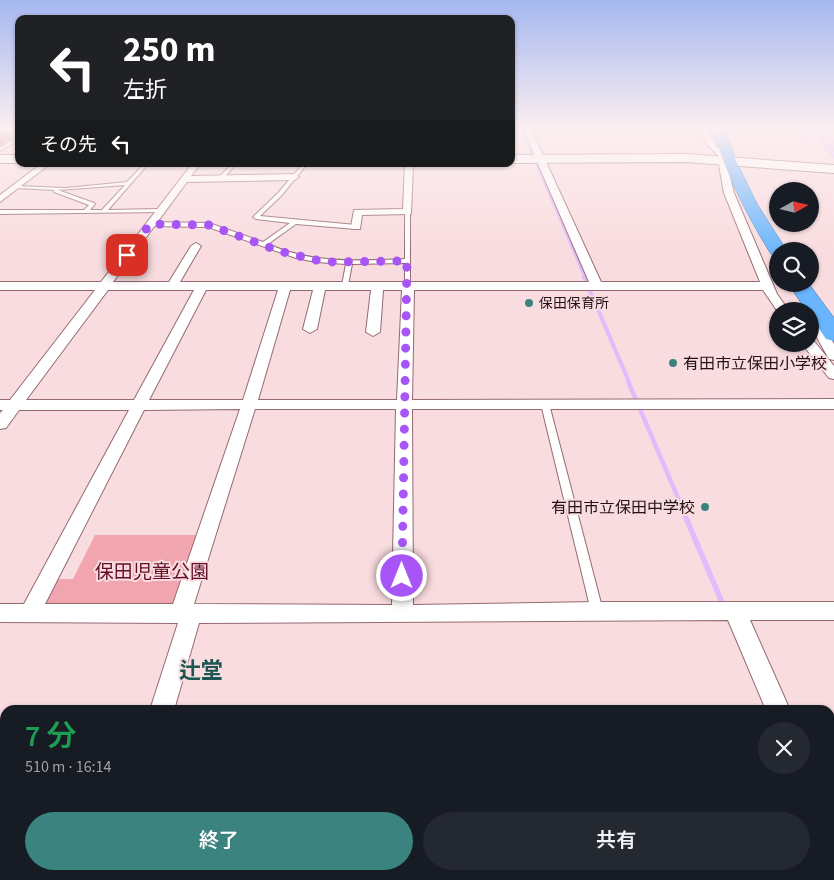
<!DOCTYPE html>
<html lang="ja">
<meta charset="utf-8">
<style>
body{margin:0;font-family:"Source Sans 3","Noto Sans JP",sans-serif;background:#242831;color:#f1f3f6;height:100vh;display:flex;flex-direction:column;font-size:19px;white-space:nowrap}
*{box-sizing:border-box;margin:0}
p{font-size:16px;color:#9ea1a6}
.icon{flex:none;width:28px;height:28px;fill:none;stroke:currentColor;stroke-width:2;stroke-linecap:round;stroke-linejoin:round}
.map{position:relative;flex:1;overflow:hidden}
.panel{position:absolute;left:0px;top:705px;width:835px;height:175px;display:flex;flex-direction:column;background:#171b24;border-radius:15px 15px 0 0;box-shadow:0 1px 4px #0004}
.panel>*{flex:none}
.guide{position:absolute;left:15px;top:15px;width:500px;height:152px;border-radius:10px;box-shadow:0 1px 4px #0004;background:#202124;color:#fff;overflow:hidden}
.needle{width:32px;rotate:82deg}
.controls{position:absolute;left:769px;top:182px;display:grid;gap:10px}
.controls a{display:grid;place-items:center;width:50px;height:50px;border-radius:50%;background:#171b24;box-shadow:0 1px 4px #0004;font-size:25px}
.pin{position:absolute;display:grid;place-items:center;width:42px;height:42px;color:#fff;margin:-21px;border-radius:10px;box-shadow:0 2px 8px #0006}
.me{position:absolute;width:55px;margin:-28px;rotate:0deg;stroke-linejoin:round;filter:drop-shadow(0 0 4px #0008)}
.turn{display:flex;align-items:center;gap:18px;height:105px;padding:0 25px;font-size:22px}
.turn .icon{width:65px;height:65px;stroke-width:2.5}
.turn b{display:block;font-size:35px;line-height:42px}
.then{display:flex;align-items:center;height:48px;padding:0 25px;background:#0003;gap:10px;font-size:19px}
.round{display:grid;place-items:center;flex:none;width:52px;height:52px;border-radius:26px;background:#242831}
.summary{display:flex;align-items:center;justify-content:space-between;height:85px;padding:0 25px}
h1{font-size:30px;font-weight:600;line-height:38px;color:#1e9e55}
.button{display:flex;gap:10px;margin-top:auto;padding:10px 25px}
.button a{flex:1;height:58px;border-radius:30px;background:#3b837f;color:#fff;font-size:20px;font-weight:600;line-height:58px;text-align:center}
.button a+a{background:#242831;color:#f1f3f6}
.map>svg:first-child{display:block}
.green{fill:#f1a5af}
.water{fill:#e1bbfc}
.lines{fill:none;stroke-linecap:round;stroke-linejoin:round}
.stream-far4{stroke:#e1bbfc;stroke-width:2.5}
.stream-far3{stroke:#e1bbfc;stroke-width:4}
.stream-far2{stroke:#e1bbfc;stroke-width:4.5}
.stream-far1{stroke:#e1bbfc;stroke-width:5.5}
.stream{stroke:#e1bbfc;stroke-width:7}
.service-casing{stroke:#946a6f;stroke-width:2}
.minor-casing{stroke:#946a6f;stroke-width:2}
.secondary-casing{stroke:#946a6f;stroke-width:2}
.trunk-casing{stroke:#3870ac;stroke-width:1}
.service{fill:#fff;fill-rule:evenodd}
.minor{fill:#fff;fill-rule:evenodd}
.secondary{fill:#fff;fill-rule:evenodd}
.trunk{fill:#6ab6fe;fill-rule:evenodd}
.shaded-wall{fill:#aa5e6a}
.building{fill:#f38798;stroke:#aa5e6a}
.route{stroke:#a855f7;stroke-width:9;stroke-dasharray:0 16.2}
.poi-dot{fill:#3b837f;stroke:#f9dcdf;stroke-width:2}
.labels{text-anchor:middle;stroke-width:4;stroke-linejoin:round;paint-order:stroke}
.far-poi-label{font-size:14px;fill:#231215;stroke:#f9dcdf;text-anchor:start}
.poi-label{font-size:16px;fill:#231215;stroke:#f9dcdf;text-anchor:start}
.near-park-label{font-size:19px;fill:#610d25;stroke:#f9dcdf}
.near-quarter-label{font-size:22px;font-weight:bold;fill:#1b5653;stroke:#f9dcdf}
</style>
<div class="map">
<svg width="834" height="880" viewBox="0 0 834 880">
<rect width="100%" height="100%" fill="#f9dcdf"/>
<!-- green -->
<path class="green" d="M95 535H203L174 609 43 606 58 579H73Z"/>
<!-- water -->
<path class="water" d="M796 129H816L834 138V159L825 151V147C819 139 814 132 803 132L807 137 811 149 801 141 802 136Z"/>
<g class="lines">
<!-- stream-far4 -->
<path class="stream-far4" d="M521 129 533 156
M537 165 585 278"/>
<!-- stream-far3 -->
<path class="stream-far3" d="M584 277 629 382"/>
<!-- stream-far2 -->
<path class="stream-far2" d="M628 381 684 512"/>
<!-- stream-far1 -->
<path class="stream-far1" d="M683 511 724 607"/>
<!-- stream -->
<path class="stream" d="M830 862 834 871"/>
<defs>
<path id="service" d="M19 137V140L0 151V148Z
M144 164H148L108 210 160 209 162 210V212L0 214V210H84L89 205 54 192V190L16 188 14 187 16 186 66 188 127 182ZM125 185 102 210H90L95 204 94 203 58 190Z
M232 164H236L222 180H218V178Z
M303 164H307L282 195 260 216 356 225 359 227 356 229 296 224 268 244C312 264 358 261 405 259V212L410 211V286L405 285V263L352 264 348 285 345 287 342 285 346 264 316 262 296 258 208 227 150 226 147 224 150 222 209 223 263 242 290 223 256 219 253 217 278 193Z
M545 401 549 404 603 611 601 615 597 616 593 615 591 611 541 404Z"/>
<path id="minor" d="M523 129H531L601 282H760L724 193 719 165 722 160 708 145 699 129H707L716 146 733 161 727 165 734 193 777 294 789 311 778 312 763 290H414L412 400 834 399V409H412L413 605 597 602H834V620H750L790 710H766L728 620 199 623 174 710H150L178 623 0 622V604H24L129 410H19L6 428 0 429V413L3 410H0V400H10L95 290H0V282H101L192 164H200L191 176 295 174 299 177 295 180 187 182 113 282H169L191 246 196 243 201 246 180 282H589ZM108 290H194L134 400H26ZM206 290H278L243 400H149ZM290 290H313L303 329 310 333 317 329 325 290H371L366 332 373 336 380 332 383 290H402L397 400H258ZM240 409 173 604H45L144 410ZM255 409H396L392 605 194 604Z
M41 164H50L0 202V195Z
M405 164H413L411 214 362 215 360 229H352L351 227 354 210 403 209Z
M826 320 832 324 826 330 834 344V360L829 359 812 329 821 321Z
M810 340 814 341 834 366V379L829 378 802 344H810Z
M830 814 834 816V851L830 849Z"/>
<path id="secondary" d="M686 154 834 165V173L686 162 511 163V155Z
M0 155H19V163H0Z"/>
<path id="trunk" d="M713 129H725L736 161 757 204 787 251H778V256L772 255 769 251C745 211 726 175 713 129Z
M789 284H809L834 318V341L826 339 810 315V311H807Z"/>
</defs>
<!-- service casing -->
<use href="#service" class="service-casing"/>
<!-- minor casing -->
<use href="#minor" class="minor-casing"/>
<!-- secondary casing -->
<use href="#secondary" class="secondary-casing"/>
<!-- trunk casing -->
<use href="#trunk" class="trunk-casing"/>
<!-- service -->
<use href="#service" class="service"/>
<!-- minor -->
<use href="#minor" class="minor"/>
<!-- secondary -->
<use href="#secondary" class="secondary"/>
<!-- trunk -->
<use href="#trunk" class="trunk"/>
</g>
<!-- shaded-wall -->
<path class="shaded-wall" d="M8 130 12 139 0 146V134Z"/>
<!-- building -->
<path class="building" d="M0 130H8L0 134Z"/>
<!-- sky -->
<linearGradient id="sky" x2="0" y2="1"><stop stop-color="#a5b7f0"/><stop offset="0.51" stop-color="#fceff1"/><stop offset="1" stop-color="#fceff1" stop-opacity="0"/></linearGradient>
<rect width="834" height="253" fill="url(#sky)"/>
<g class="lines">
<!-- route -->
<path class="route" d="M127 255 150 224 209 225 279 251 324 262 407 261 402 576"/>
</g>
<!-- markers -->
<g class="poi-dot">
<circle cx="529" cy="303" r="5"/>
<circle cx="673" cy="363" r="5"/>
<circle cx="705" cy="507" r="5"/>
</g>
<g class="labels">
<!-- far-poi labels -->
<g class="far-poi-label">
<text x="539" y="308">保田保育所</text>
</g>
<!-- poi labels -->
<g class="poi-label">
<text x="683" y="369">有田市立保田小学校</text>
<text x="695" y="513" text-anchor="end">有田市立保田中学校</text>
</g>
<!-- near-park labels -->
<g class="near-park-label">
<text x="152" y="578">保田児童公園</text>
</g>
<!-- near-quarter labels -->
<g class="near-quarter-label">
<text x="201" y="678">辻堂</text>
</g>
</g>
</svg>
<div class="controls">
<a><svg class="needle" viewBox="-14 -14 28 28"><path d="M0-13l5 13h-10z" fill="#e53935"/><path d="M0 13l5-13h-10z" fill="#9ea1a6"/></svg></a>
<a><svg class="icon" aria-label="search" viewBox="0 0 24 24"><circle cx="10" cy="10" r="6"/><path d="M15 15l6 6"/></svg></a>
<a><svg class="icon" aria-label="layers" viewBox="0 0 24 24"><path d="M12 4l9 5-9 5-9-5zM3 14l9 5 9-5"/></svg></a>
</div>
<div class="pin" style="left:127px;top:255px;background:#d93025"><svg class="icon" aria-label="arrive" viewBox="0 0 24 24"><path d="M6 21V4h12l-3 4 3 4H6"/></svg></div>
<svg class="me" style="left:402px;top:576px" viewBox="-20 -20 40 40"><circle r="17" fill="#a855f7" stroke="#fff" stroke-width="3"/><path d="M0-11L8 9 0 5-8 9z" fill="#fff"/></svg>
<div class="guide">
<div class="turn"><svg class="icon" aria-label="left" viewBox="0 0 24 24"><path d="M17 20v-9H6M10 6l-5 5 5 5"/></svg><div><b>250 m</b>左折</div></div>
<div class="then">その先<svg class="icon" aria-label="left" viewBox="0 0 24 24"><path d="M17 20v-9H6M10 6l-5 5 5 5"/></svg></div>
</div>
<section class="panel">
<div class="summary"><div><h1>7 分</h1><p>510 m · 16:14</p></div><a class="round"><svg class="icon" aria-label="close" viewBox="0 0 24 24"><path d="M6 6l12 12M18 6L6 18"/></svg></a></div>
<div class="button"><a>終了</a><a>共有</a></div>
</section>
</div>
